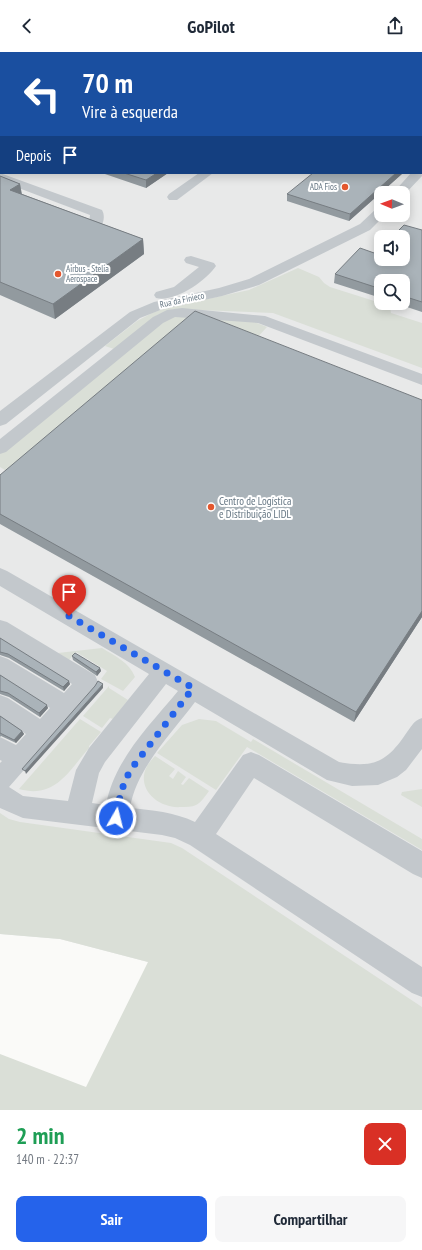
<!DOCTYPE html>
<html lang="pt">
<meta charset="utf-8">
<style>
body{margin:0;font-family:"PT Sans Narrow",sans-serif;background:#f6f6f7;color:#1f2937;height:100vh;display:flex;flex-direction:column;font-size:15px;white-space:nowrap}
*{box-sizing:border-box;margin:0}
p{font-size:13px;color:#747a83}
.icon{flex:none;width:22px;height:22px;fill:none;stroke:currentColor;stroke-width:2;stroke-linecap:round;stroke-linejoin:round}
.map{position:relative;height:1058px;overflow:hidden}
.details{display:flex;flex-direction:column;background:#fff;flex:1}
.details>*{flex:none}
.guide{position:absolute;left:0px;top:0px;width:422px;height:122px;box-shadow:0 2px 10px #0003;background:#1a4fa0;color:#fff;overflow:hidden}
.needle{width:26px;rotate:271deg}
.controls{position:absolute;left:374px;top:134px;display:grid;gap:8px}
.controls a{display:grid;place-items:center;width:36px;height:36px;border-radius:8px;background:#fff;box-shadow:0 2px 10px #0003;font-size:20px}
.pin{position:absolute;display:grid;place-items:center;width:34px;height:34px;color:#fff;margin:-41px -17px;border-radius:50% 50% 50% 0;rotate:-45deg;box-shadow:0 0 4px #0007}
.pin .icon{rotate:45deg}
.me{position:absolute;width:44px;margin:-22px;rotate:8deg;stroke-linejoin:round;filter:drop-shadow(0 0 3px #0008)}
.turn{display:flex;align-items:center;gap:14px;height:84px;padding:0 16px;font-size:18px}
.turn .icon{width:52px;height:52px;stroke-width:2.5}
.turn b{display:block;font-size:28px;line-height:34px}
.then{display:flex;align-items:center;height:38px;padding:0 16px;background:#0003;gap:8px;font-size:15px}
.round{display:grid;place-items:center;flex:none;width:42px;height:42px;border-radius:8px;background:#f6f6f7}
.summary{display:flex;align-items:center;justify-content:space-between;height:68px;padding:0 16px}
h1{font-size:24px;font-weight:800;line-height:30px;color:#1e9e55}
.button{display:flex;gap:8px;margin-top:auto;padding:8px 16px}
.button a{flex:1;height:46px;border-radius:8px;background:#2563eb;color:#fff;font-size:16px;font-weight:800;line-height:46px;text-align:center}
.button a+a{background:#f6f6f7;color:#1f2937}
header{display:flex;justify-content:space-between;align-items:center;height:52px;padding:0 16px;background:#fff;font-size:18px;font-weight:800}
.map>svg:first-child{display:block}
.built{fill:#e8e9e9;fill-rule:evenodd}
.green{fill:#dadfd7}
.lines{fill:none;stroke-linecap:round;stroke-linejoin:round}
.minor{fill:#c3c8cc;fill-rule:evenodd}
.wall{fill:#929a9f}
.shaded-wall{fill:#777d82}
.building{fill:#aab3b9;stroke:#777d82}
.route{stroke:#2563eb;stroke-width:7;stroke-dasharray:0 12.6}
.poi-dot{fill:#e4572e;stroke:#fff;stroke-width:1.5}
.labels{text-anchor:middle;stroke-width:4;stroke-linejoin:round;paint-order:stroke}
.far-poi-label{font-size:9px;fill:#657683;stroke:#fff;text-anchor:end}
.far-street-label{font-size:9px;fill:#657683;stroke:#fff}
.poi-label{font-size:11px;fill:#657683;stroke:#fff;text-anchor:start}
</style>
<header><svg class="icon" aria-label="back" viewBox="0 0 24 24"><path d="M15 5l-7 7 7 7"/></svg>GoPilot<svg class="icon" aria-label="share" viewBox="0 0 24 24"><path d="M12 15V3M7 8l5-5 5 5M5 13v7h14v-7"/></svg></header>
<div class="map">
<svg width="422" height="1058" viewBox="0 0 422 1058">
<rect width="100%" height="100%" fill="#fafaf8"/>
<!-- built -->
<path class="built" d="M421 44H422V1058L148 910 60 887 0 882V69L1 121H421ZM381 141H403V163H381ZM381 185H403V207H381ZM381 229H403V251H381Z"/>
<!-- green -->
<path class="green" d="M298 216 319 225 324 231 330 235 390 254 391 261 422 271V316L273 261 174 257 157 263 114 297 105 294 137 269 152 261 166 256 249 238Z
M175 263 252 269 267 275 253 290 15 424 0 415V401L161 269Z
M102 596C115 604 129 610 135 625L123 639 101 627 107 619 76 600 69 608 58 601Z
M109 634V636L128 648 113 667 110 666 102 676 83 664Z
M80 667 101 680 89 694V696C68 720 55 747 19 737Z
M199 667 216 669 251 690 253 687 422 787V798L247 695 216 738 157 701 182 673Z
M155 704 175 717 169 724 173 727 178 719 186 725 181 732 183 733 189 726 209 739C205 744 202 750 196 753 192 755 186 755 181 755 159 757 135 737 147 714 149 711 152 707 155 704Z
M422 737V755L401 743 402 740Z
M0 761 9 767 20 770 171 791 182 796 422 955V1058H0V1002L86 1035 148 910 60 887 0 882Z"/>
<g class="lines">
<!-- minor -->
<path class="minor" d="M421 44H422V51H421Z
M421 118 422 124 403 144V141H393L411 121H421Z
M0 121 102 158C105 163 104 170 101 174H91L89 171 90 163 0 129Z
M199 121H213L177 148H169L167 145 169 142Z
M381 156V163H385L370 178 259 233 222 244 163 257 140 266 6 372 0 374V359L130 260 154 250 219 236 249 227 360 172 376 157Z
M191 204 214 211 216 214C206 229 174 251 156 246L154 243 156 240 174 235 199 215 186 211 184 208 186 205Z
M182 256 265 264 422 322V333L258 271 175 265 163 271 6 400 0 402V387L153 265 167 258Z
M0 516 7 519 339 710C372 716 386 711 405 683 411 675 413 669 422 666V697L406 718 397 725 378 733 352 734 327 728 195 650C172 681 136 717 130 756 152 758 174 760 195 770L243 703 251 700 259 703 422 799V826L413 822 254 726 216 782 422 915V945L412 941 190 793 175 786 162 783 23 766 0 756V711L2 709 0 708V685L16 693 26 682 0 665V643L8 646 40 667 50 656 0 624V604L8 607 64 641 72 632 0 587V568L7 570 95 623 98 630 95 637 9 735 23 744 68 749 76 718 89 696 149 622 0 534ZM166 632 178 639C150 673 114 708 106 753L92 751 99 721 105 710Z"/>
</g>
<!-- wall -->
<path class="wall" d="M0 74H1V106L0 105Z
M102 121H168L146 136Z
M403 121 349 169 287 149V142Z
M0 124 20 132 22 142 143 187 144 202 55 267 0 243Z
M422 178V260L395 251H403V229H381V246L334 231 335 222 377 202Z
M422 348V565L354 670 0 472V423Z
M0 586 70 632 64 639 9 606 0 603Z
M72 604 100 616 101 619 97 624 73 608Z
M0 623 48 656 40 665 9 645 0 642Z
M0 664 22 679 24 682 16 691 1 684 0 685Z"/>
<!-- shaded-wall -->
<path class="shaded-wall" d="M421 98H422V104L421 105Z
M157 121H168L146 136V128Z
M396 121H403L349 169 350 162Z
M20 132 22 146 10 138Z
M143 187 144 202 55 267 53 252Z
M422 559V565L354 670 356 660Z
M100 616 101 619 97 624 96 620Z
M69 629 70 632 64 639 63 635Z
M103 632V636L26 722 25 719Z
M47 653 48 656 40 665 39 661Z
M22 679 24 682 16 691 14 688Z"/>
<!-- building -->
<path class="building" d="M421 49 422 50V98H421Z
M0 74H1V99L0 98Z
M124 121H157L146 128Z
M313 121H396L350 162 287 142Z
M0 124 20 132 10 138 143 187 53 252 0 230Z
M404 173 422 178V250L403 244V229H381V237L335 222 360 196 377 202 381 197V207H403V185H392Z
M195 259 422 348V559L356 660 0 462V423Z
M0 586 69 629 63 635 8 602 0 600Z
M75 601 100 616 96 620 72 604Z
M0 623 47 653 39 661 8 641 0 639Z
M98 629 103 632 25 719 22 717 95 634Z
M0 664 22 679 14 688 0 681Z"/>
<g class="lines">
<!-- route -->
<path class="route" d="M69 564 193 636 132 716C122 732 119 747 116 766"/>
</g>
<!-- markers -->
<g class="poi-dot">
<circle cx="345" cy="135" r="4"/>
<circle cx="58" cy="222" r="4"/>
<circle cx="211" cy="455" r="4"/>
</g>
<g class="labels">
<!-- far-poi labels -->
<g class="far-poi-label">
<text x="337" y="138">ADA Fios</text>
<text x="66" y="220" text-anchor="start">Airbus - Stelia<tspan x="66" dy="10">Aerospace</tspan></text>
</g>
<!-- far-street labels -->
<g class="far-street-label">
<text transform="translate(182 248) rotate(-12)" y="3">Rua da Finieco</text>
</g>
<!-- poi labels -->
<g class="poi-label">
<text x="219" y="453">Centro de Logística<tspan x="219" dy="13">e Distribuição LIDL</tspan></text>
</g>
</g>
</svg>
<div class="controls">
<a><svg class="needle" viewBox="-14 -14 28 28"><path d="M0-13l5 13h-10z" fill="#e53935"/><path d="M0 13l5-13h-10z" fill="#747a83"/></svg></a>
<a><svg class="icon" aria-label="sound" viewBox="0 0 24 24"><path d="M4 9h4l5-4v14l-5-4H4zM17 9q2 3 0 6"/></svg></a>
<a><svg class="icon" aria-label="search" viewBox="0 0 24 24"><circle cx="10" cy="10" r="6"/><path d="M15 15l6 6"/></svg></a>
</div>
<div class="pin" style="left:69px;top:564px;background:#d93025"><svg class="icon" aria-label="arrive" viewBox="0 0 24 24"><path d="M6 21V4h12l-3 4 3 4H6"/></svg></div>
<svg class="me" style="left:116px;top:766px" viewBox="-20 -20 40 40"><circle r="17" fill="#2563eb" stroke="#fff" stroke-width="3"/><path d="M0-11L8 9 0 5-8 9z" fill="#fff"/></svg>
<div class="guide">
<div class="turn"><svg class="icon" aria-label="left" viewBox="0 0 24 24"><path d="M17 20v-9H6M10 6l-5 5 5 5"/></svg><div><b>70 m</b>Vire à esquerda</div></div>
<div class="then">Depois<svg class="icon" aria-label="arrive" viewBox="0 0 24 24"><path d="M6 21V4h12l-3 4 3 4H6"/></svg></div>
</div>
</div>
<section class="details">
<div class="summary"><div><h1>2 min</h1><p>140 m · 22:37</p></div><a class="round" style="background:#d93025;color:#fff"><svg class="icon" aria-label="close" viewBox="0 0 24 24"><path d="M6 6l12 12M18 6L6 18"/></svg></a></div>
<div class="button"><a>Sair</a><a>Compartilhar</a></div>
</section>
